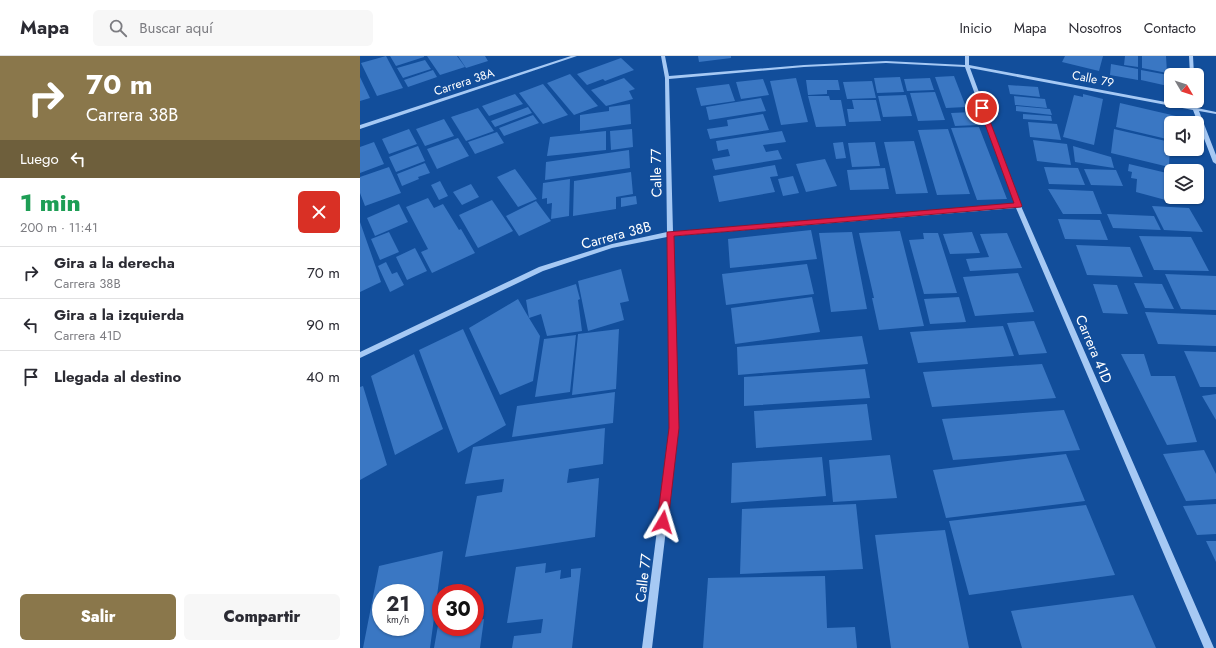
<!DOCTYPE html>
<html lang="es">
<meta charset="utf-8">
<style>
body{margin:0;font-family:Jost,sans-serif;background:#f7f7f7;color:#2b2b33;height:100vh;display:flex;flex-direction:column;font-size:15px;white-space:nowrap}
*{box-sizing:border-box;margin:0}
p{font-size:13px;color:#7c7c81}
.icon{flex:none;width:22px;height:22px;fill:none;stroke:currentColor;stroke-width:2;stroke-linecap:round;stroke-linejoin:round}
.map{position:relative;flex:1;overflow:hidden}
.side{display:flex;flex-direction:column;background:#fff;width:360px}
.side>*{flex:none}
.guide{background:#8a774b;color:#fff;overflow:hidden}
.needle{width:26px;rotate:129deg}
.controls{position:absolute;left:804px;top:12px;display:grid;gap:8px}
.controls a{display:grid;place-items:center;width:40px;height:40px;border-radius:6px;background:#fff;box-shadow:0 1px 3px #0004;font-size:20px}
.speed{position:absolute;left:12px;top:528px;display:flex;gap:8px;font-size:20px;font-weight:700;text-align:center}
.speed>*{display:grid;place-content:center;width:52px;height:52px;border-radius:50%;background:#fff;box-shadow:0 1px 3px #0004;line-height:1}
.speed small{font-size:10px;font-weight:400}
.speed .limit{border:6px solid #d22;background:#fff;color:#111}
.pin{position:absolute;display:grid;place-items:center;width:34px;height:34px;color:#fff;margin:-17px;border:2px solid #fff;border-radius:50%;box-shadow:0 1px 4px #0007}
.me{position:absolute;width:44px;margin:-22px;rotate:7deg;stroke-linejoin:round;filter:drop-shadow(0 0 3px #0008)}
.turn{display:flex;align-items:center;gap:14px;height:84px;padding:0 20px;font-size:18px}
.turn .icon{width:52px;height:52px;stroke-width:2.5}
.turn b{display:block;font-size:28px;line-height:34px}
.then{display:flex;align-items:center;height:38px;padding:0 20px;background:#0003;gap:8px;font-size:15px}
.round{display:grid;place-items:center;flex:none;width:42px;height:42px;border-radius:6px;background:#f7f7f7}
.head{display:flex;align-items:center;justify-content:space-between;height:68px;padding:0 20px}
h1{font-size:24px;font-weight:800;line-height:30px;color:#1e9e55}
.button{display:flex;gap:8px;margin-top:auto;padding:8px 20px}
.button a{flex:1;height:46px;border-radius:6px;background:#8a774b;color:#fff;font-size:16px;font-weight:800;line-height:46px;text-align:center}
.button a+a{background:#f7f7f7;color:#2b2b33}
ul{padding:0;list-style:none}
li{display:flex;align-items:center;gap:12px;height:52px;padding:0 20px;border-top:1px solid #e1e1e2}
li div{flex:1}
li b{display:block;font-size:15px}
li em{font-style:normal}
header{display:flex;align-items:center;gap:24px;box-sizing:border-box;height:56px;padding:0 20px;background:#fff;border-bottom:1px solid #e1e1e2}
header strong{font-size:19px}
nav{display:flex;gap:22px;margin-inline-start:auto;font-size:14px}
.search{width:280px;height:36px;background:#f7f7f7;display:flex;align-items:center;gap:10px;box-sizing:border-box;padding:0 14px;border-radius:6px;color:#7c7c81;font-size:15px}
main{display:flex;flex:1;min-height:0}
.map>svg:first-child{display:block}
.building{fill:#3a77c3;fill-rule:evenodd}
.lines{fill:none;stroke-linecap:round;stroke-linejoin:round}
.minor{fill:#a6c9f4;fill-rule:evenodd}
.route{fill:#e11d48;stroke:#92132f}
.labels{text-anchor:middle;stroke-width:3.5;stroke-linejoin:round;paint-order:stroke}
.far-street-label{font-size:12px;fill:#fff;stroke:#124e9b}
.street-label{font-size:14px;fill:#fff;stroke:#124e9b}
</style>
<header>
<strong>Mapa</strong>
<div class="search"><svg class="icon" aria-label="search" viewBox="0 0 24 24"><circle cx="10" cy="10" r="6"/><path d="M15 15l6 6"/></svg>Buscar aquí</div>
<nav><a>Inicio</a><a>Mapa</a><a>Nosotros</a><a>Contacto</a></nav>
</header>
<main>
<section class="side">
<div class="guide">
<div class="turn"><svg class="icon" aria-label="right" viewBox="0 0 24 24"><path d="M7 20v-9h11M14 6l5 5-5 5"/></svg><div><b>70 m</b>Carrera 38B</div></div>
<div class="then">Luego<svg class="icon" aria-label="left" viewBox="0 0 24 24"><path d="M17 20v-9H6M10 6l-5 5 5 5"/></svg></div>
</div>
<div class="head"><div><h1>1 min</h1><p>200 m · 11:41</p></div><a class="round" style="background:#d93025;color:#fff"><svg class="icon" aria-label="close" viewBox="0 0 24 24"><path d="M6 6l12 12M18 6L6 18"/></svg></a></div>
<ul>
<li><svg class="icon" aria-label="right" viewBox="0 0 24 24"><path d="M7 20v-9h11M14 6l5 5-5 5"/></svg><div><b>Gira a la derecha</b><p>Carrera 38B</p></div><em>70 m</em></li>
<li><svg class="icon" aria-label="left" viewBox="0 0 24 24"><path d="M17 20v-9H6M10 6l-5 5 5 5"/></svg><div><b>Gira a la izquierda</b><p>Carrera 41D</p></div><em>90 m</em></li>
<li><svg class="icon" aria-label="arrive" viewBox="0 0 24 24"><path d="M6 21V4h12l-3 4 3 4H6"/></svg><div><b>Llegada al destino</b></div><em>40 m</em></li>
</ul>
<div class="button"><a>Salir</a><a>Compartir</a></div>
</section>
<div class="map">
<svg width="856" height="592" viewBox="0 0 856 592">
<rect width="100%" height="100%" fill="#124e9b"/>
<!-- building -->
<path class="building" d="M26 0 43 32 17 40 1 7Z
M30 0H64V1L36 10Z
M67 0H97L105 11 80 19Z
M98 0H125L128 5 106 12Z
M338 0H371V2L339 6Z
M705 0H743L739 15 702 6Z
M765 0H778V11L764 9Z
M782 0H806L807 17 782 12Z
M261 2 274 14 245 25 243 23 227 29 217 18Z
M65 4 71 13 43 22 37 12Z
M751 8 778 13V24L750 19Z
M73 14 77 21 48 31 44 24Z
M781 14 808 19V30L781 24Z
M210 18 238 50 214 59 187 27Z
M594 20 606 51 586 52 575 21Z
M0 21 10 42 0 45Z
M540 21 544 36 517 37 514 22Z
M264 22 275 33 269 35 273 43 246 50 231 34Z
M436 22 448 66 421 69 410 25Z
M570 22 574 34 547 35 544 23Z
M403 23 409 39 381 43 376 26Z
M446 24H478L480 34H467V38L448 39Z
M512 25 516 42 487 43 483 26Z
M183 28 208 59 183 68 159 37Z
M369 28 375 45 341 50 336 32Z
M648 29 678 31 680 41 650 38Z
M575 36 585 64 558 65 550 37Z
M155 38 163 48 129 60 122 50Z
M723 38 743 43 734 89 703 81 714 39 723 41Z
M546 39 552 60 523 61 518 40Z
M448 40H469L470 44H481L486 70 456 71Z
M654 40 685 43 687 52 655 49Z
M401 42 406 55 349 64 346 51Z
M492 44H516L521 65 489 66 487 53H494Z
M760 47 816 60V67H811V84L756 71Z
M270 48 271 68 220 75V59L249 55V51Z
M656 50 690 53 692 59 656 55Z
M168 51 172 57 135 71 131 65Z
M118 52 134 75 106 85 91 61Z
M613 56 618 69 595 70 591 57Z
M403 58 409 74 350 83 347 73 368 70 367 64Z
M663 58 691 60 692 65 663 63Z
M173 59 179 67 144 80 139 72Z
M84 63 94 80 65 90 56 73Z
M668 66 697 68 701 84 670 81Z
M619 71 647 143 617 144 591 72Z
M49 73 57 88 29 98 22 83Z
M272 73 273 91 251 94 250 75Z
M588 73 610 138 577 139 558 74Z
M754 73 810 86 809 111 751 97Z
M246 75V94L187 100 190 81Z
M422 75 426 86 403 89 406 96 418 94 422 103 355 114 352 103 370 100 368 93 358 95 356 85Z
M137 76 144 87 115 98 108 86Z
M98 82 109 100 77 113 67 93Z
M673 84 707 88 711 109 677 105Z
M554 85 568 137 536 138 524 86Z
M14 86 24 108 0 117V91Z
M483 86 486 102 476 103 473 87Z
M515 86 520 110 492 111 488 87Z
M58 90 65 105 36 116 29 101Z
M713 90 751 101 754 112 715 106Z
M269 94 270 112 185 124 186 106Z
M465 103 477 130 446 136 436 108Z
M65 107 70 117 58 121 59 123 42 130 37 118Z
M769 108 811 118V141H813V146L776 136 777 123 771 122 772 116 768 115Z
M415 109 418 120 410 121 415 136 359 146 353 120Z
M29 111 41 137 5 150 0 137V121Z
M684 111 718 112 725 129 689 128Z
M525 112 529 133 490 134 487 114Z
M155 113 177 143 158 151 137 121Z
M724 113 756 114 763 130 731 129Z
M271 116 273 138 256 141V153L213 160 214 125Z
M433 120 439 137 423 140 418 123Z
M210 123 209 160 191 163 192 147 187 148V142L182 143 183 127Z
M80 125 88 140 79 144 71 129Z
M111 128 119 141 102 149 93 136Z
M688 133 733 135 742 158H703Z
M276 140 277 148 261 151V142Z
M68 142 74 152 83 148 99 174 101 173 115 197 72 217 61 196 68 193 46 151Z
M132 144 153 175 118 192 99 159Z
M176 145 191 165 159 180 146 160Z
M39 148 48 166 15 180 7 162Z
M792 150 829 152 843 176 804 174Z
M747 158 794 160 801 174 753 172Z
M698 163 740 164 748 184 705 183Z
M0 166 21 226 0 236Z
M451 174 457 203 370 212 368 183Z
M540 175 564 270 519 274 512 242H514L499 177Z
M29 176 39 196 20 204 11 183Z
M492 176 507 253 471 256 459 177Z
M612 176 620 197 590 198 583 178Z
M563 177H578L597 237 564 238 549 184 564 183Z
M647 177 662 212 610 215 606 203 629 201 620 178Z
M779 180 831 181 849 215 794 214Z
M716 189 770 191 783 221 727 219Z
M55 192 67 215 47 224 36 201Z
M26 206 32 218 37 216 44 229 30 236 18 210Z
M447 208 454 238 366 249 362 218Z
M261 213 269 245 260 247 264 264 228 275 218 225Z
M658 217 674 256 615 260 603 221Z
M805 218 856 220V254L821 253Z
M774 227 802 228 814 253 785 252Z
M216 228 220 243 218 244 222 275 187 280 181 258 169 262 180 280 173 325 140 339 109 272 158 243 169 262 166 244Z
M733 228 757 229 768 258 743 257Z
M452 241 460 276 375 288 371 252Z
M599 241 606 266 570 268 564 243Z
M785 256 856 259V290L798 288Z
M674 265 687 297 659 299 647 267Z
M643 270 654 300 558 307 550 276Z
M103 273 146 369 98 397 59 294Z
M259 273 256 333 212 339 218 278Z
M216 279 210 336 175 341 184 283Z
M502 280 508 308 378 319 377 291Z
M824 295 856 296V331H840Z
M54 298 83 373 35 399 11 320Z
M761 298H784L791 320H815L837 386 807 389Z
M682 308 696 342 572 351 563 316Z
M505 313 510 342 384 350V321Z
M3 330 27 409 0 424V331Z
M255 336 253 367 152 381 157 350Z
M856 338V364L842 340Z
M507 348 512 384 396 392 394 355Z
M704 354 720 394 593 404 582 363Z
M245 372 243 408 209 413 207 427 239 422 235 481 105 501 117 440 142 436 144 423 105 428 113 391Z
M844 394 856 418V443L826 445 803 398Z
M706 398 725 445 586 462 573 414Z
M530 399 537 442 473 446 469 404Z
M462 401 466 440 371 447 372 407Z
M496 448 503 513 380 518 382 453Z
M856 448V478L837 479 823 450Z
M726 449 755 519 609 539 589 465Z
M585 474 609 592H531L515 479Z
M846 485H856V506Z
M83 495 70 592H3L19 510ZM21 537H55V571H21Z
M186 507 185 517 201 514 200 523 211 521V513L221 512 212 592H152L154 580 181 577 183 563 147 567 156 511Z
M465 520 467 572 495 571 497 592H343L348 522Z
M102 528 100 537H84L85 531Z
M773 539 796 592H662L651 555Z
M80 558 81 571H115V565L124 563 120 592H74Z"/>
<g class="lines">
<!-- minor -->
<path class="minor" d="M211 0H217L0 73V69Z
M301 0H305L309 20 444 9 526 5 605 9V0H609V9L832 51V45H836L837 52 856 56V58L839 55 856 99V108L853 106 833 54 610 12 661 150 854 592H844L656 152 313 180 318 372 292 592H282L310 372 307 181 252 192 183 215 0 302V296L179 211 252 188 307 176 305 22ZM526 7 605 11 655 148 313 176 309 23 444 11Z
M829 0H833L834 19H830Z"/>
</g>
<!-- route -->
<path class="route" d="M622 50 625 52 662 150 661 151 314 180 319 372 308 466 307 470 303 472 299 470 297 466 309 372 307 176 654 147 619 52Z"/>
<g class="labels">
<!-- far-street labels -->
<g class="far-street-label">
<text transform="translate(733 23) rotate(11)" y="4">Calle 79</text>
<text transform="translate(104 26) rotate(-18)" y="4">Carrera 38A</text>
</g>
<!-- street labels -->
<g class="street-label">
<text transform="translate(296 117) rotate(-91)" y="5">Calle 77</text>
<text transform="translate(256 179) rotate(-15)" y="5">Carrera 38B</text>
<text transform="translate(734 293) rotate(67)" y="5">Carrera 41D</text>
<text transform="translate(283 522) rotate(-83)" y="5">Calle 77</text>
</g>
</g>
</svg>
<div class="controls">
<a><svg class="needle" viewBox="-14 -14 28 28"><path d="M0-13l5 13h-10z" fill="#e53935"/><path d="M0 13l5-13h-10z" fill="#7c7c81"/></svg></a>
<a><svg class="icon" aria-label="sound" viewBox="0 0 24 24"><path d="M4 9h4l5-4v14l-5-4H4zM17 9q2 3 0 6"/></svg></a>
<a><svg class="icon" aria-label="layers" viewBox="0 0 24 24"><path d="M12 4l9 5-9 5-9-5zM3 14l9 5 9-5"/></svg></a>
</div>
<div class="speed"><div>21<small>km/h</small></div><div class="limit">30</div></div>
<div class="pin" style="left:622px;top:52px;background:#d93025"><svg class="icon" aria-label="arrive" viewBox="0 0 24 24"><path d="M6 21V4h12l-3 4 3 4H6"/></svg></div>
<svg class="me" style="left:303px;top:466px" viewBox="-20 -20 40 40"><path d="M0-17L14 15 0 8-14 15z" fill="#e11d48" stroke="#fff" stroke-width="4"/></svg>
</div>
</main>
